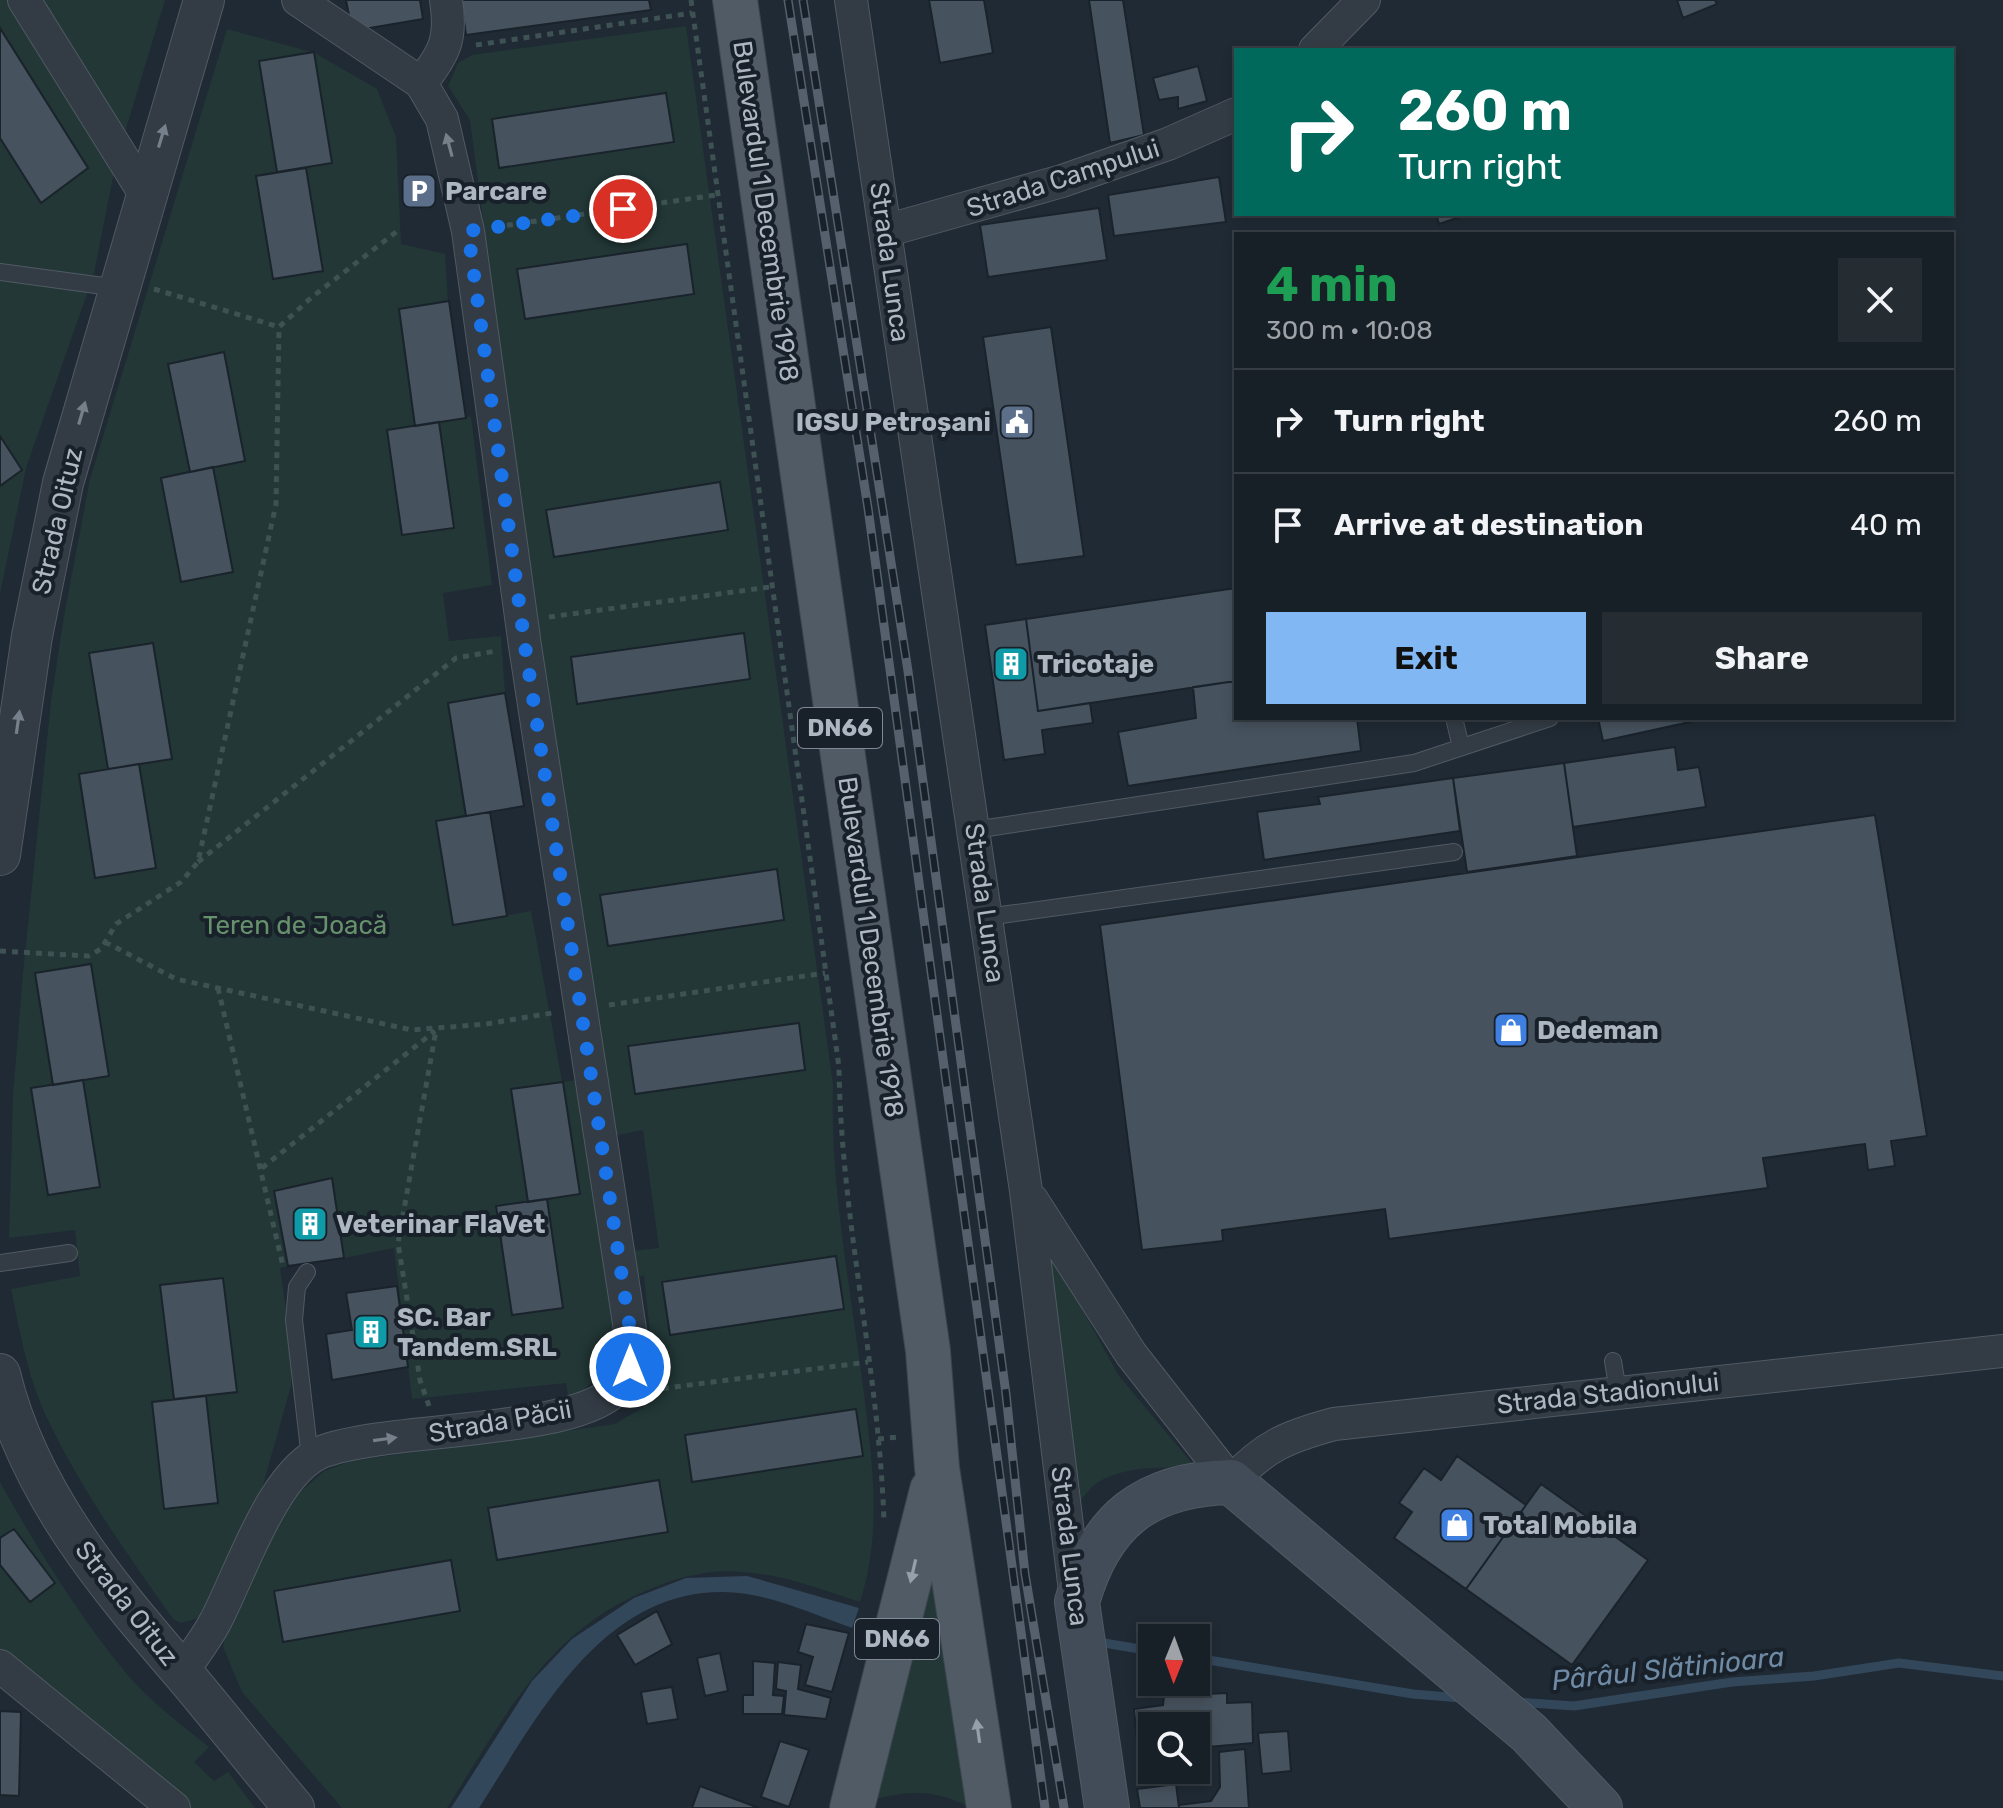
<!DOCTYPE html>
<meta charset="utf-8">
<style>
body{margin:0;font-family:Rubik,sans-serif;background:#252d33;color:#f1f3f6;height:100vh;display:flex;flex-direction:column;font-size:30px;white-space:nowrap}
*{box-sizing:border-box;margin:0}
p{font-size:26px;color:#9fa3a7}
.icon{flex:none;width:44px;height:44px;fill:none;stroke:currentColor;stroke-width:2;stroke-linecap:round;stroke-linejoin:round}
.map{position:relative;flex:1;overflow:hidden}
.panel{position:absolute;left:1234px;top:232px;width:720px;height:488px;display:flex;flex-direction:column;background:#182027;border-radius:0px;box-shadow:0 4px 12px #0003,0 0 0 2px #363e44}
.panel>*{flex:none}
.hud{position:absolute;left:1234px;top:48px;width:720px;height:168px;border-radius:0px;box-shadow:0 4px 12px #0003,0 0 0 2px #363e44;background:#00695c;color:#fff;overflow:hidden}
.needle{width:52px;rotate:181deg}
.buttons{position:absolute;left:1138px;top:1624px;display:grid;gap:16px}
.buttons a{display:grid;place-items:center;width:72px;height:72px;border-radius:0px;background:#182027;box-shadow:0 4px 12px #0003,0 0 0 2px #363e44;font-size:40px}
.pin{position:absolute;display:grid;place-items:center;width:68px;height:68px;color:#fff;margin:-34px;border:4px solid #fff;border-radius:50%;box-shadow:0 2px 8px #0007}
.me{position:absolute;width:88px;margin:-44px;rotate:0deg;stroke-linejoin:round;filter:drop-shadow(0 0 6px #0008)}
.turn{display:flex;align-items:center;gap:28px;height:168px;padding:0 32px;font-size:36px}
.turn .icon{width:104px;height:104px;stroke-width:2.5}
.turn b{display:block;font-size:56px;line-height:68px}
.round{display:grid;place-items:center;flex:none;width:84px;height:84px;border-radius:0px;background:#252d33}
.overview{display:flex;align-items:center;justify-content:space-between;height:136px;padding:0 32px}
h1{font-size:48px;font-weight:700;line-height:60px;color:#1e9e55}
.cta{display:flex;gap:16px;margin-top:auto;padding:16px 32px}
.cta a{flex:1;height:92px;border-radius:0px;background:#81b7f3;color:#111;font-size:32px;font-weight:700;line-height:92px;text-align:center}
.cta a+a{background:#252d33;color:#f1f3f6}
ul{padding:0;list-style:none}
li{display:flex;align-items:center;gap:24px;height:104px;padding:0 32px;border-top:2px solid #363e44}
li div{flex:1}
li b{display:block;font-size:30px}
li em{font-style:normal}
.map>svg:first-child{display:block}
.green{fill:#223736;fill-rule:evenodd}
.water{fill:#33475b}
.lines{fill:none;stroke-linecap:round;stroke-linejoin:round}
.stream{stroke:#33475b;stroke-width:9}
.building{fill:#46525e;stroke:#1a232b;stroke-width:2}
.service-casing{stroke:#505a63;stroke-width:18}
.minor-casing{stroke:#505a63;stroke-width:34}
.tertiary-casing{stroke:#505a63;stroke-width:42}
.secondary-casing{stroke:#505a63;stroke-width:46}
.primary-casing{stroke:#3c454e;stroke-width:46}
.path{stroke:#3f5253;stroke-width:5;stroke-dasharray:6 6;stroke-linecap:butt}
.service{stroke:#333c45;stroke-width:16}
.minor{stroke:#333c45;stroke-width:32}
.tertiary{stroke:#333c45;stroke-width:40}
.secondary{stroke:#414c58;stroke-width:44}
.primary{stroke:#515b65;stroke-width:44}
.rail-casing{stroke:#55606c;stroke-width:9}
.rail{stroke:#182129;stroke-width:6;stroke-dasharray:18;stroke-linecap:butt}
.oneway{fill:#76808a}
.oneway2{fill:#96a0ab}
.route{stroke:#1a73e8;stroke-width:14;stroke-dasharray:0 25.2}
.labels{text-anchor:middle;stroke-width:8;stroke-linejoin:round;paint-order:stroke}
.shield{fill:#182129;stroke:#808a94;stroke-width:2}
.shield-label{font-size:24px;font-weight:bold;fill:#adb7c2}
.street-label{font-size:26px;fill:#adb7c2;stroke:#182129}
.poi-label{font-size:26px;font-weight:bold;fill:#adb7c2;stroke:#182129;text-anchor:start}
.park-label{font-size:26px;fill:#66916c;stroke:#182129}
.water-label{font-size:28px;font-style:italic;fill:#6e8aa5;stroke:#182129}
</style>
<div class="map">
<svg width="2003" height="1808" viewBox="0 0 2003 1808">
<rect width="100%" height="100%" fill="#202a34"/>
<!-- green -->
<path class="green" d="M0 0H14L116 162 93 278 0 266V138L41 203 89 168 0 27Z
M32 0H165L122 142Z
M686 26 833 1084C830 1186 850 1285 863 1386 872 1460 883 1530 860 1602 822 1590 782 1574 742 1572 710 1569 678 1577 648 1590 546 1631 503 1720 447 1808H342L242 1692 223 1647 228 1620 255 1574 270 1532 287 1504 324 1471 351 1461 615 1424 647 1405 652 1352 644 1275 633 1279 631 1251 659 1248 643 1130 613 1136 544 689 470 120 448 86 458 63 472 55Z
M227 29 315 53 377 89 396 137 401 244 445 254 448 301 398 308 414 425 387 430 401 535 453 528 439 423 471 416 492 585 443 593 449 641 501 636 505 694 447 703 465 815 436 820 453 925 531 911 562 1081 512 1088 528 1201 496 1206 512 1315 563 1309 548 1200 579 1194 563 1082 577 1080 614 1305C614 1354 609 1372 569 1402L566 1383 412 1399 394 1248 344 1258 332 1178 275 1191 288 1266 280 1268 291 1345V1386L252 1524 209 1615 181 1623 173 1619C127 1554 82 1491 48 1420 28 1380 20 1332 11 1289L80 1276 75 1230 9 1238 13 1096 23 973 51 701 64 616 90 479ZM315 53 332 163 305 168 323 272 273 278 255 175 278 171 259 61ZM224 352 245 460 213 467 232 571 182 581 162 477 190 471 169 363ZM153 643 172 758 139 765 156 868 94 876 78 774 108 769 90 652ZM90 964 109 1075 82 1080 100 1187 49 1196 31 1088 52 1085 35 975Z
M0 278 88 291 26 468 0 594V486L22 470 0 436Z
M1048 1248 1119 1376 1196 1468C1165 1467 1121 1465 1094 1485 1086 1492 1080 1503 1073 1510Z
M0 1482C37 1548 78 1615 126 1673 150 1702 181 1724 209 1747L194 1762 214 1781 228 1772 255 1808H188L0 1650Z
M935 1557 971 1808C934 1788 905 1790 866 1802Z"/>
<!-- water -->
<path class="water" d="M747 1576 859 1608 852 1628C812 1614 766 1592 723 1592 600 1591 536 1720 479 1808H451L532 1681 572 1639 634 1598 686 1578Z"/>
<g class="lines">
<!-- stream -->
<path class="stream" d="M1098 1642 1152 1651
M1196 1658 1413 1694 1461 1698
M1516 1702 1574 1706 1732 1682 1814 1676 1899 1663 2003 1676"/>
</g>
<!-- building -->
<path class="building" d="M346 0H420L423 19 352 31Z
M461 0H649L651 10 466 35Z
M929 0H984L993 53 940 63Z
M1089 0H1123L1144 135 1110 143Z
M1677 0H1715L1717 4 1683 18Z
M0 28 88 168 41 203 0 138Z
M314 52 332 163 277 172 259 61Z
M1198 66 1207 101 1178 109V97L1159 100 1153 78Z
M666 93 674 142 499 168 492 119Z
M306 168 323 271 273 279 256 176Z
M1219 177 1226 222 1114 236 1108 195Z
M1099 208 1107 260 988 277 980 225Z
M1436 214H1469L1439 224Z
M687 244 694 294 525 319 517 269Z
M449 301 466 418 415 426 399 309Z
M1051 327 1084 556 1016 565 983 337Z
M224 352 245 461 190 472 168 364Z
M439 422 454 528 402 535 387 430Z
M0 436 22 470 0 486Z
M213 467 233 572 181 582 161 478Z
M720 482 728 530 554 557 546 510Z
M1236 588V681L1038 711 1026 619Z
M1026 619 1038 711 1090 703 1093 723 1042 730 1045 754 1004 760 985 625Z
M744 633 750 679 577 704 571 657Z
M153 643 172 759 108 769 89 653Z
M1236 681V718H1357L1361 751 1128 786 1118 732 1196 718 1193 687Z
M505 693 524 806 466 816 448 703Z
M1598 718H1708L1603 741Z
M1675 747 1678 770 1699 767 1706 807 1573 827 1564 763Z
M1564 763 1577 856 1467 872 1453 778Z
M139 764 156 868 95 878 79 774Z
M1453 778 1460 831 1264 860 1257 812 1320 804 1318 797Z
M490 812 507 916 453 925 436 821Z
M1875 815 1927 1136 1891 1141 1895 1166 1868 1170 1865 1144 1857 1145 1763 1158 1768 1188 1389 1239 1385 1209 1222 1230 1223 1241 1142 1250 1100 925Z
M777 869 784 920 608 946 600 895Z
M91 964 109 1076 53 1085 35 973Z
M799 1023 805 1070 635 1094 628 1046Z
M83 1080 100 1187 48 1195 31 1088Z
M563 1082 580 1194 528 1202 511 1089Z
M332 1178 344 1258 288 1266 274 1191Z
M547 1199 563 1308 512 1315 496 1206Z
M836 1256 844 1309 670 1335 662 1282Z
M223 1278 237 1392 174 1399 160 1285Z
M397 1286 408 1367 332 1380 326 1334 352 1330 346 1293Z
M206 1396 218 1503 164 1509 152 1402Z
M856 1409 863 1456 692 1482 685 1435Z
M1457 1456 1526 1505 1466 1589 1394 1538 1412 1512 1399 1503 1424 1468 1441 1480Z
M659 1480 668 1532 497 1560 488 1508Z
M1541 1484 1648 1560 1572 1665 1466 1589Z
M14 1529 55 1583 30 1602 0 1565V1538Z
M451 1560 460 1611 283 1642 274 1591Z
M657 1611 672 1644 635 1665 617 1635Z
M806 1624 849 1633 832 1692 805 1685 813 1657 798 1652Z
M720 1653 728 1691 705 1696 697 1658Z
M753 1661 775 1663 773 1695 784 1696 782 1714H743V1695H753Z
M778 1662 801 1665 798 1689 831 1698 826 1719 784 1715 786 1691 776 1689Z
M672 1687 678 1719 647 1724 641 1692Z
M1227 1693V1703L1252 1702 1253 1743 1196 1748V1726H1152V1740H1137L1134 1709 1163 1705 1164 1696Z
M0 1711 21 1712 19 1796 0 1795Z
M1288 1731 1291 1771 1262 1774 1258 1733Z
M780 1741 809 1750 789 1807 761 1797Z
M1245 1749 1249 1808H1179V1805L1211 1801 1220 1787 1219 1752Z
M1176 1784 1179 1808H1140L1137 1789Z
M700 1786 759 1808H692Z"/>
<g class="lines">
<defs>
<path id="service" d="M0 272 118 288
M1454 718 1461 747
M974 830 1414 763 1550 718
M987 917 1454 852
M0 1263 69 1253
M307 1272 297 1287 294 1320 310 1458
M1613 1361 1618 1391"/>
<path id="minor" d="M24 0 145 194
M298 0 421 83C445 53 452 38 446 0
M851 0 1026 1191 1076 1599
M1315 50 1364 0
M885 231 1062 181 1168 144 1236 114
M1032 1200 1131 1354 1231 1482C1265 1446 1286 1437 1334 1424L2003 1351
M0 1666 174 1808
M182 1672C193 1656 206 1639 215 1622 240 1576 273 1469 324 1451 392 1427 566 1434 613 1392 626 1380 631 1365 633 1349L525 646 468 231 442 119 421 83"/>
<path id="tertiary" d="M0 855 32 636 63 483 204 0
M0 1374C28 1491 106 1584 182 1672 220 1717 256 1763 294 1808"/>
<path id="secondary" d="M1107 1808 1077 1602C1100 1520 1146 1484 1231 1482L1529 1733 1600 1808"/>
<path id="primary" d="M735 0 928 1351 937 1468 989 1808
M852 1808 932 1490"/>
</defs>
<!-- service casing -->
<use href="#service" class="service-casing"/>
<!-- minor casing -->
<use href="#minor" class="minor-casing"/>
<!-- tertiary casing -->
<use href="#tertiary" class="tertiary-casing"/>
<!-- secondary casing -->
<use href="#secondary" class="secondary-casing"/>
<!-- primary casing -->
<use href="#primary" class="primary-casing"/>
<!-- path -->
<path class="path" d="M691 0 839 1067C841 1220 879 1369 884 1522
M476 45 692 13
M495 227 716 195
M154 289 279 327
M549 617 770 587
M198 862 456 658 496 651
M105 942 176 979 412 1030 486 1024 552 1013
M0 951 88 956 101 949 116 924 181 882 198 862 276 504 279 327 312 297 400 229
M218 988 283 1266
M609 1005 825 973
M262 1168 435 1031
M651 1390 868 1362
M429 1406 420 1380 398 1243 436 1030
M878 1439 898 1437"/>
<!-- service -->
<use href="#service" class="service"/>
<!-- minor -->
<use href="#minor" class="minor"/>
<!-- tertiary -->
<use href="#tertiary" class="tertiary"/>
<!-- secondary -->
<use href="#secondary" class="secondary"/>
<!-- primary -->
<use href="#primary" class="primary"/>
<defs>
<path id="rail" d="M788 0 868 508 1045 1808
M803 0 908 671 1006 1394 1025 1574 1064 1808"/>
</defs>
<!-- rail casing -->
<use href="#rail" class="rail-casing"/>
<!-- rail -->
<use href="#rail" class="rail"/>
</g>
<!-- one-way arrows -->
<defs><path id="oneway-solid" d="M-6-.8H1V-3.2L6.5 0L1 3.2V.8H-6Z" transform="scale(2)"/></defs>
<g class="oneway">
<use href="#oneway-solid" transform="translate(162 136) rotate(-73)"/>
<use href="#oneway-solid" transform="translate(449 145) rotate(-105)"/>
<use href="#oneway-solid" transform="translate(82 413) rotate(-74)"/>
<use href="#oneway-solid" transform="translate(18 722) rotate(-82)"/>
<use href="#oneway-solid" transform="translate(385 1439) rotate(-8)"/>
</g>
<g class="oneway2">
<use href="#oneway-solid" transform="translate(913 1571) rotate(103)"/>
<use href="#oneway-solid" transform="translate(978 1731) rotate(-98)"/>
</g>
<g class="lines">
<!-- route -->
<path class="route" d="M623 209 468 231 525 646 633 1349 630 1367"/>
</g>
<!-- icons -->
<defs>
<symbol id="parking-square" viewBox="-11 -11 22 22"><rect x="-9" y="-9" width="18" height="18" rx="4" fill="#5c6f8a" stroke="#182129"/><path d="M-3.5-5.5H1a3.5 3.5 0 0 1 0 7H-1V5.5H-3.5ZM-1-3.4V-.6H.8a1.4 1.4 0 0 0 0-2.8Z" fill="#fff"/></symbol>
<symbol id="civic-square" viewBox="-11 -11 22 22"><rect x="-9" y="-9" width="18" height="18" rx="4" fill="#5c6f8a" stroke="#182129"/><path d="M-.6-6.5H3V-4.5H.6V-3L4-1V1h2V6H-6V1h2V-1L-.6-3ZM-1.2 2.5V6h2.4V2.5Z" fill="#fff"/></symbol>
<symbol id="building-square" viewBox="-11 -11 22 22"><rect x="-9" y="-9" width="18" height="18" rx="4" fill="#0f9aa8" stroke="#182129"/><path d="M-4-6H4V6H1V3H-1V6H-4ZM-2.5-4.3h1.7v1.8h-1.7ZM.8-4.3h1.7v1.8H.8ZM-2.5-1h1.7V.8h-1.7ZM.8-1h1.7V.8H.8Z" fill="#fff"/></symbol>
<symbol id="shop-square" viewBox="-11 -11 22 22"><rect x="-9" y="-9" width="18" height="18" rx="4" fill="#3f7fe0" stroke="#182129"/><path d="M-5-2.5h2.3a2.7 3.5 0 0 1 5.4 0H5L5.5 6h-11ZM-1.5-2.5h3a1.5 2.3 0 0 0-3 0Z" fill="#fff"/></symbol>
</defs>
<g fill-rule="evenodd">
<use href="#parking-square" x="399" y="171" width="40" height="40"/>
<use href="#civic-square" x="997" y="402" width="40" height="40"/>
<use href="#building-square" x="991" y="644" width="40" height="40"/>
<use href="#shop-square" x="1491" y="1010" width="40" height="40"/>
<use href="#building-square" x="290" y="1204" width="40" height="40"/>
<use href="#building-square" x="351" y="1312" width="40" height="40"/>
<use href="#shop-square" x="1437" y="1505" width="40" height="40"/>
</g>
<g class="labels">
<!-- shield labels -->
<g class="shield">
<rect x="798" y="708" width="84" height="40" rx="6"/>
<rect x="855" y="1619" width="84" height="40" rx="6"/>
</g>
<g class="shield-label">
<text x="840" y="736">DN66</text>
<text x="897" y="1647">DN66</text>
</g>
<!-- street labels -->
<g class="street-label">
<text transform="translate(1063 178) rotate(-18)" y="9">Strada Campului</text>
<text transform="translate(766 211) rotate(82)" y="9">Bulevardul 1 Decembrie 1918</text>
<text transform="translate(890 262) rotate(82)" y="9">Strada Lunca</text>
<text transform="translate(57 521) rotate(-77)" y="9">Strada Oituz</text>
<text transform="translate(985 903) rotate(82)" y="9">Strada Lunca</text>
<text transform="translate(871 947) rotate(82)" y="9">Bulevardul 1 Decembrie 1918</text>
<text transform="translate(1608 1393) rotate(-6)" y="9">Strada Stadionului</text>
<text transform="translate(500 1421) rotate(-10)" y="9">Strada Păcii</text>
<text transform="translate(1070 1546) rotate(83)" y="9">Strada Lunca</text>
<text transform="translate(127 1603) rotate(52)" y="9">Strada Oituz</text>
</g>
<!-- poi labels -->
<g class="poi-label">
<text x="445" y="200">Parcare</text>
<text x="991" y="431" text-anchor="end">IGSU Petroșani</text>
<text x="1037" y="673">Tricotaje</text>
<text x="1537" y="1039">Dedeman</text>
<text x="336" y="1233">Veterinar FlaVet</text>
<text x="397" y="1326">SC. Bar<tspan x="397" dy="30">Tandem.SRL</tspan></text>
<text x="1483" y="1534">Total Mobila</text>
</g>
<!-- park labels -->
<g class="park-label">
<text x="295" y="934">Teren de Joacă</text>
</g>
<!-- water labels -->
<g class="water-label">
<text transform="translate(1668 1668) rotate(-6)" y="10">Pârâul Slătinioara</text>
</g>
</g>
</svg>
<div class="buttons">
<a><svg class="needle" viewBox="-14 -14 28 28"><path d="M0-13l5 13h-10z" fill="#e53935"/><path d="M0 13l5-13h-10z" fill="#9fa3a7"/></svg></a>
<a><svg class="icon" aria-label="search" viewBox="0 0 24 24"><circle cx="10" cy="10" r="6"/><path d="M15 15l6 6"/></svg></a>
</div>
<div class="pin" style="left:623px;top:209px;background:#d93025"><svg class="icon" aria-label="arrive" viewBox="0 0 24 24"><path d="M6 21V4h12l-3 4 3 4H6"/></svg></div>
<svg class="me" style="left:630px;top:1367px" viewBox="-20 -20 40 40"><circle r="17" fill="#1a73e8" stroke="#fff" stroke-width="3"/><path d="M0-11L8 9 0 5-8 9z" fill="#fff"/></svg>
<div class="hud">
<div class="turn"><svg class="icon" aria-label="right" viewBox="0 0 24 24"><path d="M7 20v-9h11M14 6l5 5-5 5"/></svg><div><b>260 m</b>Turn right</div></div>
</div>
<section class="panel">
<div class="overview"><div><h1>4 min</h1><p>300 m · 10:08</p></div><a class="round"><svg class="icon" aria-label="close" viewBox="0 0 24 24"><path d="M6 6l12 12M18 6L6 18"/></svg></a></div>
<ul>
<li><svg class="icon" aria-label="right" viewBox="0 0 24 24"><path d="M7 20v-9h11M14 6l5 5-5 5"/></svg><div><b>Turn right</b></div><em>260 m</em></li>
<li><svg class="icon" aria-label="arrive" viewBox="0 0 24 24"><path d="M6 21V4h12l-3 4 3 4H6"/></svg><div><b>Arrive at destination</b></div><em>40 m</em></li>
</ul>
<div class="cta"><a>Exit</a><a>Share</a></div>
</section>
</div>
